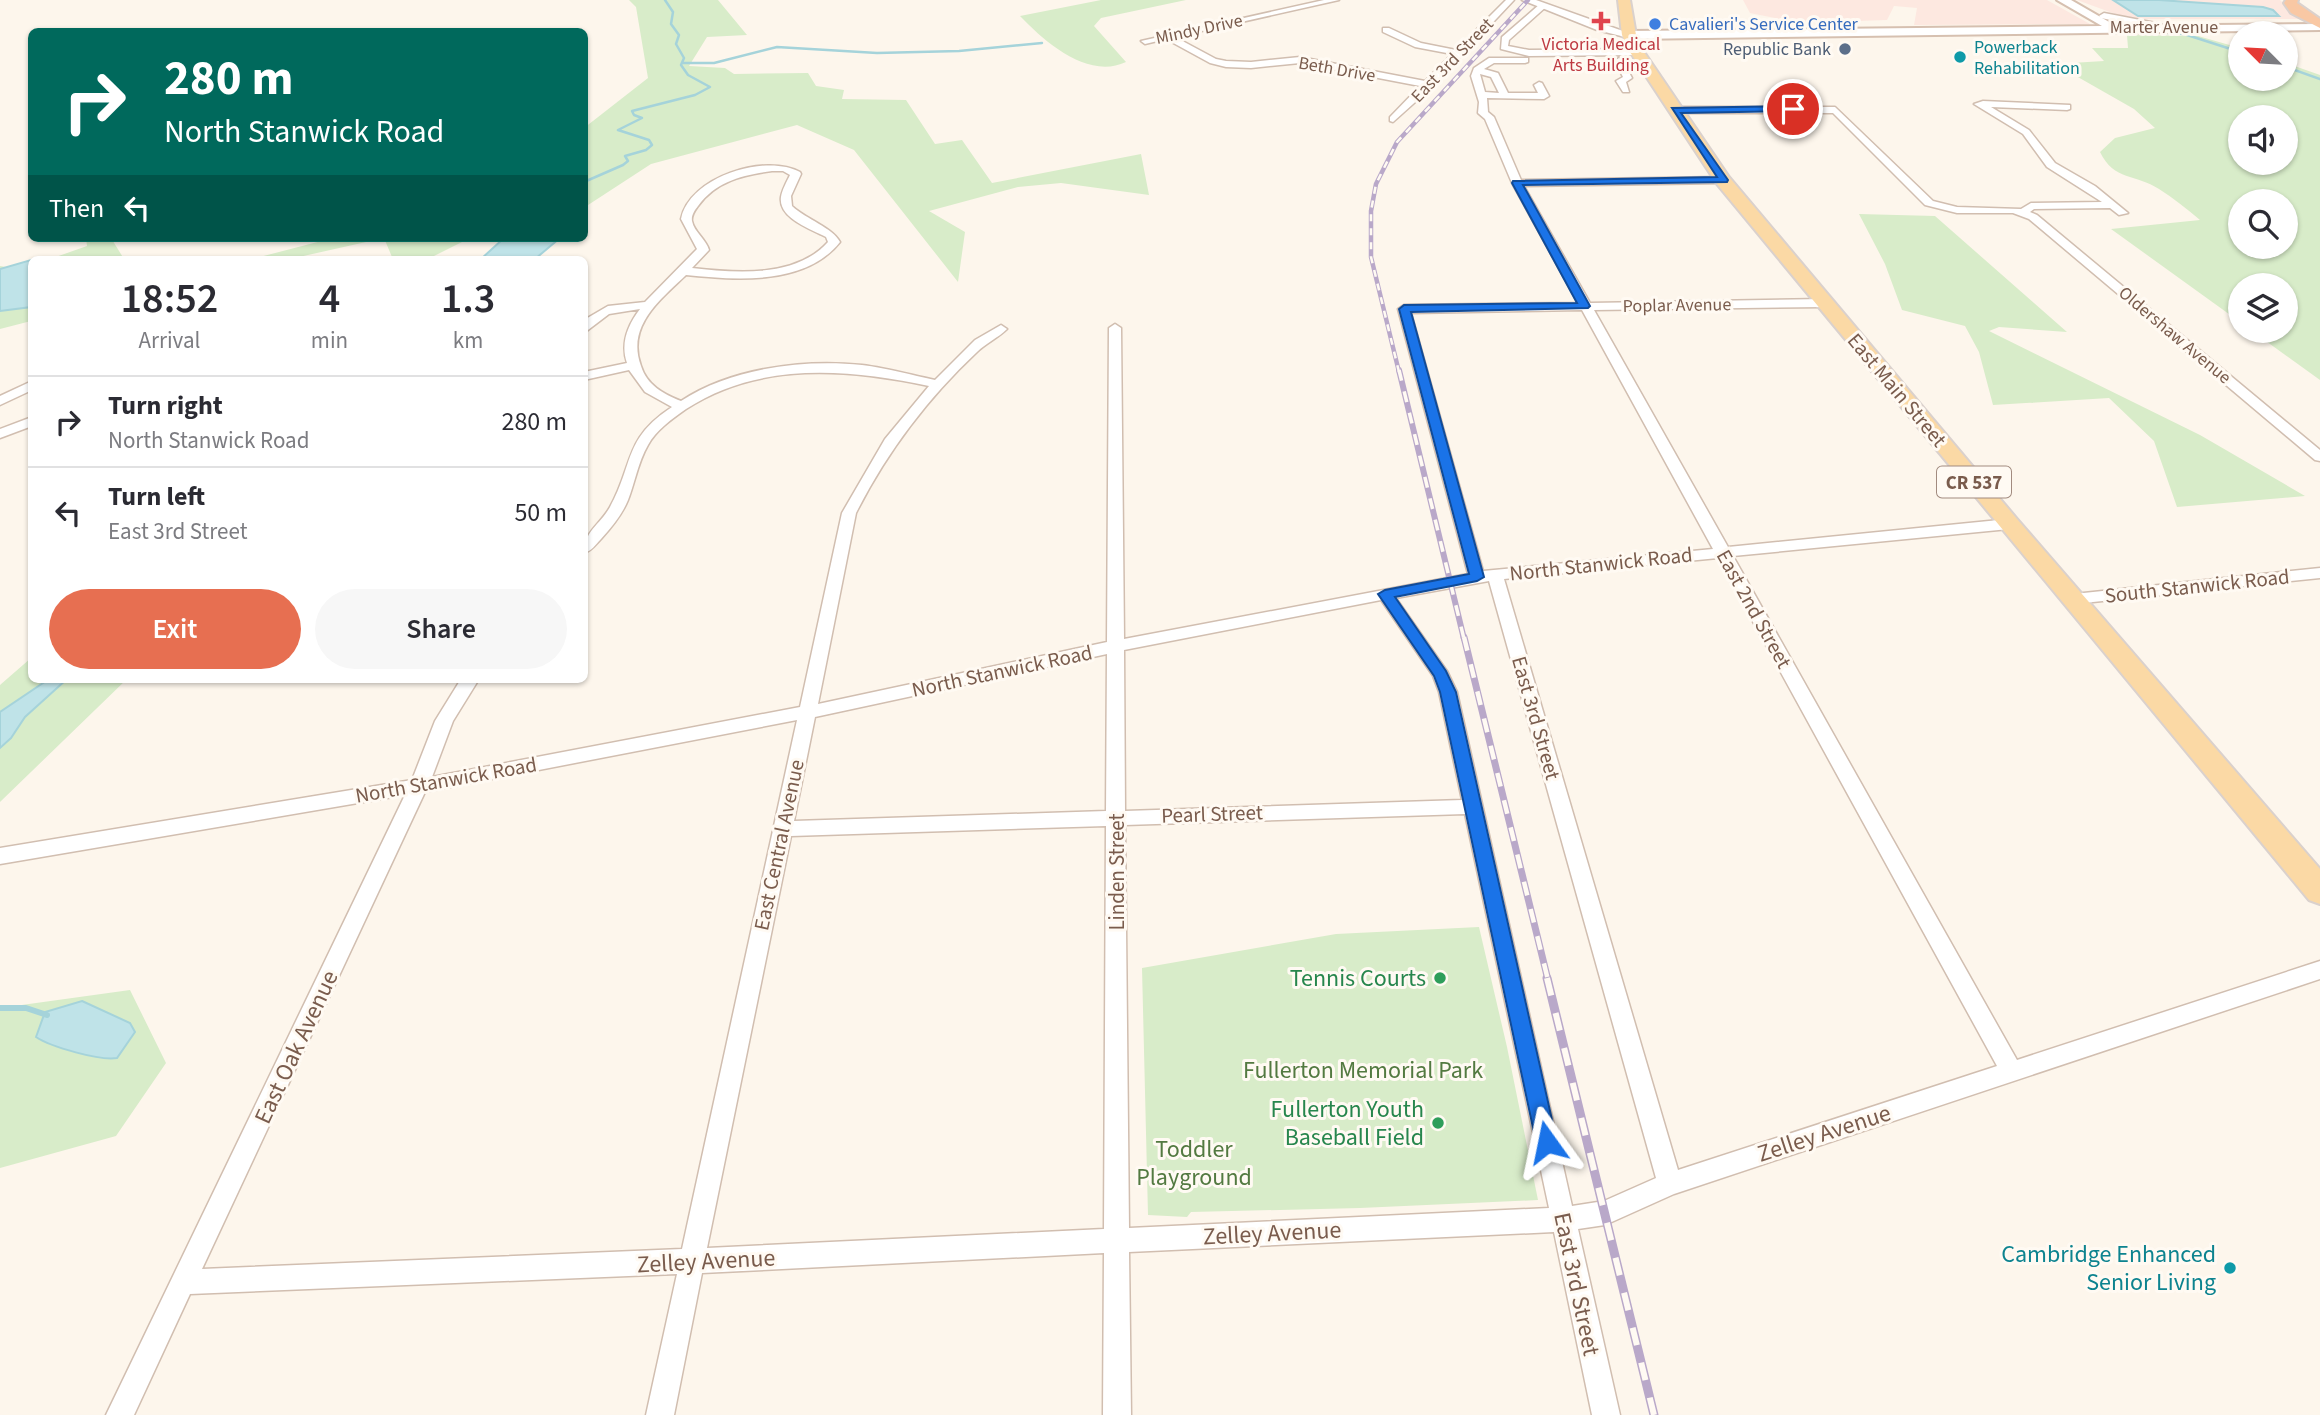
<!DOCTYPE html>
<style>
body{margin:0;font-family:"Source Sans 3",sans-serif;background:#f7f7f7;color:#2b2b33;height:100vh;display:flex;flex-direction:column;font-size:26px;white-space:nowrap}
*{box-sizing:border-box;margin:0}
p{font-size:23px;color:#7c7c81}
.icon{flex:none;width:38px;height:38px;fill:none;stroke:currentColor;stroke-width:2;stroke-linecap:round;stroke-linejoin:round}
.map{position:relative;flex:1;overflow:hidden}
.drawer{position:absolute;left:28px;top:256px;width:560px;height:427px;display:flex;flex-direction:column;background:#fff;border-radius:10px;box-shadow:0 2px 5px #0004}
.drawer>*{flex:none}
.hud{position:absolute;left:28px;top:28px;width:560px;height:214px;border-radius:10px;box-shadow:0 2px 5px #0004;background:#00695c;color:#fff;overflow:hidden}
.needle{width:46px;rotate:294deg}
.buttons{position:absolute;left:2228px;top:21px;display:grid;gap:14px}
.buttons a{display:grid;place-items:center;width:70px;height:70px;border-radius:50%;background:#fff;box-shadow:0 2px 5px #0004;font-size:35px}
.pin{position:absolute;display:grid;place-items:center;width:60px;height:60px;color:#fff;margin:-30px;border:4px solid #fff;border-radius:50%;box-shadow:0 2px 7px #0007}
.me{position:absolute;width:77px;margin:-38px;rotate:348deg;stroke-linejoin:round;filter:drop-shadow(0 0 5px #0008)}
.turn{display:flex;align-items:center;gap:24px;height:147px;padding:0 21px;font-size:32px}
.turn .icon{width:91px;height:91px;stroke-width:2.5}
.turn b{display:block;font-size:49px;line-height:60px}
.then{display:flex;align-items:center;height:66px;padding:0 21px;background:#0003;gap:14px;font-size:26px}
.eta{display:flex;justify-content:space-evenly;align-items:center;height:119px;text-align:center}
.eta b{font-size:42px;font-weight:600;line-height:49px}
.button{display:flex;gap:14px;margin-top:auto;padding:14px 21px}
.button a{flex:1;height:80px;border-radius:42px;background:#e76f51;color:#fff;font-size:28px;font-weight:600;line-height:80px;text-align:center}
.button a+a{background:#f7f7f7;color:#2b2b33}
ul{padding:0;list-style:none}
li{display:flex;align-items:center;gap:21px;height:91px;padding:0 21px;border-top:2px solid #e1e1e2}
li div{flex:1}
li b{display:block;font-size:26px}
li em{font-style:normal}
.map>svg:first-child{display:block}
.commercial{fill:#fde8e0}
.green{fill:#d8ecc9;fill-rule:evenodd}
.water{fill:#bfe3e8;stroke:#a5d3da;stroke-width:2}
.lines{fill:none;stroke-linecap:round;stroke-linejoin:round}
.stream-far1{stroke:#a5d3da;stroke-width:2.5}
.stream{stroke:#a5d3da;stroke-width:6}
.minor-casing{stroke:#d1beb0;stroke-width:3}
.tertiary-casing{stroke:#d1beb0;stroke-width:3}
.secondary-casing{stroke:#d6c0b0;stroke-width:4}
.primary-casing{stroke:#dad1cd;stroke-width:4}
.trunk-casing{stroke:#dad1cd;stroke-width:4}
.minor{fill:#fff;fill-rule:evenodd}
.tertiary{fill:#fff;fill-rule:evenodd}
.secondary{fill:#fff;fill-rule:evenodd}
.primary{fill:#fbd9a5;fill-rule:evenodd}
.trunk{fill:#f9c8a4;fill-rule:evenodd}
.rail-far3-casing{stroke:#b9a8c9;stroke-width:4.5}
.rail-far2-casing{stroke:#b9a8c9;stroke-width:6}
.rail-far1-casing{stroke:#b9a8c9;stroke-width:7}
.rail-casing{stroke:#b9a8c9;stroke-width:9}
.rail-far3{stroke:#fffaf3;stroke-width:2.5;stroke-dasharray:7;stroke-linecap:butt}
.rail-far2{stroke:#fffaf3;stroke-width:3.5;stroke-dasharray:11;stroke-linecap:butt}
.rail-far1{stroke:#fffaf3;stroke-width:4.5;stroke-dasharray:14;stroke-linecap:butt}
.rail{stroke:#fffaf3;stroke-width:6;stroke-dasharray:18;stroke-linecap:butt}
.route{fill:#1a73e8;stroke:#114b97;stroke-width:2}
.health-dot{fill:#e0444e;stroke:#fffaf3;stroke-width:2.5}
.shop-dot{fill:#3f7fe0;stroke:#fffaf3;stroke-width:2.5}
.service-dot{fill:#5c6f8a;stroke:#fffaf3;stroke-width:2.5}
.culture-dot{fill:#0f9aa8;stroke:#fffaf3;stroke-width:2.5}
.leisure-dot{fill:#2e9e5b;stroke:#fffaf3;stroke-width:2.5}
.labels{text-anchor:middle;stroke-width:6;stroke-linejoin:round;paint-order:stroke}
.far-shop-label{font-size:18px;fill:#366cbe;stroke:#fffaf3;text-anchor:start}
.far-street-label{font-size:18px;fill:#7a5c4d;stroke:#fffaf3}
.far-health-label{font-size:18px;fill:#be3a42;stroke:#fffaf3}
.far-culture-label{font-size:18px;fill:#0d838f;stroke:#fffaf3;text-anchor:start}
.far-service-label{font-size:18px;fill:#4e5e75;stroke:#fffaf3;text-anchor:end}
.shield{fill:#fffaf3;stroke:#a28b7f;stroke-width:2}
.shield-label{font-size:19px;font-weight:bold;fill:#7a5c4d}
.street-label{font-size:21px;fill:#7a5c4d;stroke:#fffaf3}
.near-leisure-label{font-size:24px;fill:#27864d;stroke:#fffaf3;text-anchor:end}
.near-street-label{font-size:24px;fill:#7a5c4d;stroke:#fffaf3}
.near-park-label{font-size:24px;fill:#537a41;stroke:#fffaf3}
.near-culture-label{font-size:24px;fill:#0d838f;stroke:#fffaf3;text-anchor:end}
</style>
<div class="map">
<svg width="2320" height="1415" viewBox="0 0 2320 1415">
<rect width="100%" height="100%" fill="#fdf6ec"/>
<!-- commercial -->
<path class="commercial" d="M1743 0H2047L2090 24 1914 25 1917 8 1894 6 1887 20 1800 23 1750 13Z
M2077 0H2280L2300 19H2129Z"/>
<!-- green -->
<path class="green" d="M629 0H718L747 35 707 37 689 66 725 68 734 74 808 73 816 86 844 90 842 99 906 100 935 144 962 140 992 183 1141 154 1149 195 1061 183 1018 187 929 211 965 232 958 282 854 150 797 125 651 164 585 207 584 128 648 78 636 7Z
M1101 0H1186L1101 18 1094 26 1126 62C1088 80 1045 42 1020 16Z
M2127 35 2198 36 2240 48V79H2286V63L2320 75V380L2252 331H2286V285H2240V322L2111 229 2200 220C2187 209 2173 198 2159 189 2136 174 2114 181 2100 152L2115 138 2155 128 2134 109 2055 64 2104 61 2092 48H2128ZM2240 117H2286V163H2240ZM2240 201H2286V247H2240Z
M1859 214 1935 216 2067 332 1999 327 1989 331 2200 435 2305 496 2177 507 2154 441 2109 398 1993 405 1979 352 1965 326 1902 310 1885 264Z
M86 238H111L124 259H50L87 246Z
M333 238H470L434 256 392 257 384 238 290 259H252Z
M31 263V321L0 329V266L12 268Z
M31 658 32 679H127L0 802V685Z
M1479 927 1507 1047 1538 1200 1360 1208 1191 1212 1187 1217 1148 1215 1142 968 1336 934Z
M130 990 166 1063 116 1136 0 1168V1008Z"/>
<!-- water -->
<path class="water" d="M2113 0H2159L2263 7 2273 10 2279 16H2138Z
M504 238H560L535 259H481Z
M31 260V307L0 311V269Z
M49 679H67L25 717 11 738 0 748V712Z
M82 1001 130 1023 135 1032 117 1058C100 1061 51 1047 36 1037L45 1012Z"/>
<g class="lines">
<!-- stream-far1 -->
<path class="stream-far1" d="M2152 32 2184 34 2240 52
M682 63H714L777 47 877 53 959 51 1042 43
M2286 67 2320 79
M584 182 623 165 628 161 625 156 646 150 652 145 649 140 618 130 642 118 634 115 632 111 695 95 710 87 688 75 681 65 684 58 676 44 679 35 671 24 673 12 665 0"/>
<!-- stream -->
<path class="stream" d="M0 1008H26L47 1015"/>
<defs>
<path id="minor" d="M1324 0H1339L1175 37 1216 59 1226 61 1251 62 1300 57 1425 81 1452 54 1415 47 1383 32V28H1389L1421 43 1456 50 1506 0H1514L1432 87 1393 122 1390 121V117L1420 86 1300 63 1251 68 1226 67 1210 63 1166 39 1145 44 1141 41Z
M1540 4 1547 6 1509 40 1508 46 1529 50 1637 49 1641 52 1637 55 1529 56 1501 49 1502 37Z
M1489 58H1528V62L1525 63H1494L1484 69 1498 73 1508 93H1538L1534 85 1539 82 1542 83 1549 96 1544 99 1487 98 1488 112 1494 117 1521 180 1723 177 1728 180 1723 183 1524 186 1590 303 1824 299 1830 303 1824 307 1594 310 1728 547 2009 519 2017 524 2009 529 1733 556 2017 1060 2320 961V979L1674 1194 1605 1225 1578 1229 1620 1415H1592L1554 1232 1129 1252 1131 1415H1103L1104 1253 702 1273 674 1415H646L677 1274 190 1294 134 1415H106L405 795 0 864V848L412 780 435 721 461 679H479L453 721 432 777 800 707 842 513 885 439 929 386C848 369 760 361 686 409 672 419 656 430 648 445 638 462 635 482 628 500 622 515 611 528 601 539 595 545 592 551 584 553 584 531 600 525 610 507 634 464 623 439 672 407L645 392 629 370 584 380V372L627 363C620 343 628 325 640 309L609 314 584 333V320L608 306 645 302 697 249 681 219C689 177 766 153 800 172L801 174 791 196 792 206C806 219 833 228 840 242 805 286 736 280 686 275 660 300 626 326 641 366 647 385 663 394 681 401 731 368 803 359 862 365 887 368 911 375 935 380L975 340 1001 325 1007 329C998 338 986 343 977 352 927 399 887 452 856 513L818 704 1107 642 1109 328 1115 324 1121 328 1124 639 1468 574 1398 309 1404 305 1578 303 1512 183 1485 119 1478 113 1479 102 1471 76 1474 68ZM1480 74 1491 77 1499 93 1485 92ZM772 171H783L790 175C787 181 782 190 781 197 778 218 811 229 826 237L828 242C796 278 736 273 692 268L709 250C706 239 694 232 692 221 691 215 695 210 698 206 716 181 743 175 772 171ZM1582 310 1713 549 1483 571 1411 313ZM1718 558 1997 1066 1678 1170 1504 579ZM1489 581 1656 1178 1604 1201 1572 1206 1457 692 1447 671 1396 598ZM1381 600 1433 676 1439 692 1462 800 1125 811 1124 650ZM1107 654 1106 811 794 821 815 717ZM797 720 682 1249 202 1269 425 792ZM1465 814 1549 1208 1129 1228 1125 825ZM1106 826 1104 1229 707 1248 791 836Z
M1619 58 1623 61 1632 78 1626 82 1629 92H1623L1616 81 1623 77 1615 61Z
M1983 101 2070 105V109L2067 110 1991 107 2029 130 2055 163 2095 186 2128 213 2119 215 2110 208 2034 209 2030 212 2037 215 2320 450V461L2315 460 2029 219 2013 213H1957L1925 205 1833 113H1675L1670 110 1675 107H1835L1933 201 1957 207 2021 209 2031 203 2102 202 2047 167 2023 134 1974 104Z
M32 381V390L0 405V396Z
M32 417V426L0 438V429Z
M2320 568V578L2074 604 2066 599 2074 594Z"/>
<path id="tertiary" d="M1522 0H1536L1634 35 1629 38 1597 30Z
M2104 13 2161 24 2166 27 2161 30 2101 18 2099 16Z"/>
<path id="secondary" d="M2057 0H2071L2116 26 2320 24V30L1629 39 1623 35 1629 31 2102 26Z"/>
<path id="primary" d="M1618 0H1630L1636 35 1644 52 1729 177 2017 519 2320 869V904L2309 900 1717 184 1630 52 1622 35Z"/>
<path id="trunk" d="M2286 0H2298L2297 3 2320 19V28L2291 13 2284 3Z"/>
</defs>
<!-- minor casing -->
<use href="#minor" class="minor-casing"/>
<!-- tertiary casing -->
<use href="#tertiary" class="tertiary-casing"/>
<!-- secondary casing -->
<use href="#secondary" class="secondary-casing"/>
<!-- primary casing -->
<use href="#primary" class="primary-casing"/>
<!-- trunk casing -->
<use href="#trunk" class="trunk-casing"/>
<!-- minor -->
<use href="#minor" class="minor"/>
<!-- tertiary -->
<use href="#tertiary" class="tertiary"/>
<!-- secondary -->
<use href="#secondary" class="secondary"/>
<!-- primary -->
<use href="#primary" class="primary"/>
<!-- trunk -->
<use href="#trunk" class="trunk"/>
<defs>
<path id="rail-far3" d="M1399 372 1371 257V211L1376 184 1397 142 1528 0"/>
<path id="rail-far2" d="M1399 370 1464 639"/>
<path id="rail-far1" d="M1464 637 1548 980"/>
<path id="rail" d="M1547 978 1654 1415"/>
</defs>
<!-- rail-far3 casing -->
<use href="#rail-far3" class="rail-far3-casing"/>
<!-- rail-far2 casing -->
<use href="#rail-far2" class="rail-far2-casing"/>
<!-- rail-far1 casing -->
<use href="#rail-far1" class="rail-far1-casing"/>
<!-- rail casing -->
<use href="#rail" class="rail-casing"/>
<!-- rail-far3 -->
<use href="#rail-far3" class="rail-far3"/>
<!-- rail-far2 -->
<use href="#rail-far2" class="rail-far2"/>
<!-- rail-far1 -->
<use href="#rail-far1" class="rail-far1"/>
<!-- rail -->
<use href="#rail" class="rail"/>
</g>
<!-- route -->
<path class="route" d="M1793 106 1796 111 1681 113 1728 180 1727 182 1523 185 1590 306 1588 308 1411 312 1484 577 1477 581 1395 597 1446 671 1456 692 1557 1142 1554 1149 1547 1152 1539 1149 1536 1142 1440 692 1434 676 1378 594 1385 590 1469 574 1399 309 1404 305 1577 303 1512 183 1513 181 1717 177 1672 108Z"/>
<!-- markers -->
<path class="health-dot" d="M1597.5 10.5h7v7h7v7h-7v7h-7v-7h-7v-7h7z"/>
<circle class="shop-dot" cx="1655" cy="24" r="7"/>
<circle class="service-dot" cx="1845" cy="49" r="7"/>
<g class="culture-dot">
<circle cx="1960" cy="57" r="7"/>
<circle cx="2230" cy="1268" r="7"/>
</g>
<g class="leisure-dot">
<circle cx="1440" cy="978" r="7"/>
<circle cx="1438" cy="1123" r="7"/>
</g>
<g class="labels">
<!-- far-shop labels -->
<g class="far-shop-label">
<text x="1669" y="30">Cavalieri's Service Center</text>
</g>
<!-- far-street labels -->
<g class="far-street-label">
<text x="2164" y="33">Marter Avenue</text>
<text transform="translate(1199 29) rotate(-12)" y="6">Mindy Drive</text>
<text transform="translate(1452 60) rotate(-46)" y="6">East 3rd Street</text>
<text transform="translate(1337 69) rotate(10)" y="6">Beth Drive</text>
<text transform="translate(1677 305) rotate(-1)" y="6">Poplar Avenue</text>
<text transform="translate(2175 335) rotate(40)" y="6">Oldershaw Avenue</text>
</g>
<!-- far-health labels -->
<g class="far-health-label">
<text x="1601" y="50">Victoria Medical<tspan x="1601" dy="21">Arts Building</tspan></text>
</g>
<!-- far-culture labels -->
<g class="far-culture-label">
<text x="1974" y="53">Powerback<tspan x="1974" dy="21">Rehabilitation</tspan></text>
</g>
<!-- far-service labels -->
<g class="far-service-label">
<text x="1831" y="55">Republic Bank</text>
</g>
<!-- shield labels -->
<rect class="shield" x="1937" y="466.5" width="74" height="31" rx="5"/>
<g class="shield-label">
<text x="1974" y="489">CR 537</text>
</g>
<!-- street labels -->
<g class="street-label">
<text transform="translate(1897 390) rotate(50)" y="7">East Main Street</text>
<text transform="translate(1601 564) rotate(-6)" y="7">North Stanwick Road</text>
<text transform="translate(2197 586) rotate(-6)" y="7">South Stanwick Road</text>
<text transform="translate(1754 609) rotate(61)" y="7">East 2nd Street</text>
<text transform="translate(1002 671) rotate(-12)" y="7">North Stanwick Road</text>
<text transform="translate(1536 718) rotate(74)" y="7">East 3rd Street</text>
<text transform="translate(446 780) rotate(-10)" y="7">North Stanwick Road</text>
<text transform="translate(1212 814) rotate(-2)" y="7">Pearl Street</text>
<text transform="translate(779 845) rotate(-78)" y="7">East Central Avenue</text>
<text transform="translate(1117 872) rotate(-90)" y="7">Linden Street</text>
</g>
<!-- near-leisure labels -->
<g class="near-leisure-label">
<text x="1426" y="986">Tennis Courts</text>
<text x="1424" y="1117">Fullerton Youth<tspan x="1424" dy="28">Baseball Field</tspan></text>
</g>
<!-- near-street labels -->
<g class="near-street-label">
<text transform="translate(296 1047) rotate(-65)" y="8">East Oak Avenue</text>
<text transform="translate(1824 1133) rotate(-18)" y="8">Zelley Avenue</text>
<text transform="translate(1272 1233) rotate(-3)" y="8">Zelley Avenue</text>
<text transform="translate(706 1261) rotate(-3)" y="8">Zelley Avenue</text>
<text transform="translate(1577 1284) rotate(78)" y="8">East 3rd Street</text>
</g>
<!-- near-park labels -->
<g class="near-park-label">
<text x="1363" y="1078">Fullerton Memorial Park</text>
<text x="1194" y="1157">Toddler<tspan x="1194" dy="28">Playground</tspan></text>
</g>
<!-- near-culture labels -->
<g class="near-culture-label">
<text x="2216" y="1262">Cambridge Enhanced<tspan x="2216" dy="28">Senior Living</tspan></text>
</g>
</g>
</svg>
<div class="buttons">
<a><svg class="needle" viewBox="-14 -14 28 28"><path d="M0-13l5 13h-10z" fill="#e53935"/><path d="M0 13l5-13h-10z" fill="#7c7c81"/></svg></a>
<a><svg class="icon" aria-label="sound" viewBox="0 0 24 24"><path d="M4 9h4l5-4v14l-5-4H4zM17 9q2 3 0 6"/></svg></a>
<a><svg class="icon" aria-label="search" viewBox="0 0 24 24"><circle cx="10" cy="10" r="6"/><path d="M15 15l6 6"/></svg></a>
<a><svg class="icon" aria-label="layers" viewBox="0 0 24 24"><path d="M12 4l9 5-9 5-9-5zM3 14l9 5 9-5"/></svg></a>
</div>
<div class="pin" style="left:1793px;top:109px;background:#d93025"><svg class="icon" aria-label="arrive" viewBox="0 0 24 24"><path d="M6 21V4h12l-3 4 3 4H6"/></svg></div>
<svg class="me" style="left:1547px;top:1142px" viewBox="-20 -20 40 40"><path d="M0-17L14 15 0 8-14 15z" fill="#1a73e8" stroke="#fff" stroke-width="4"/></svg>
<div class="hud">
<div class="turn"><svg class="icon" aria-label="right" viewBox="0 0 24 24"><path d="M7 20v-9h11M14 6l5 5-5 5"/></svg><div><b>280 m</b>North Stanwick Road</div></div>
<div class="then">Then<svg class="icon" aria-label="left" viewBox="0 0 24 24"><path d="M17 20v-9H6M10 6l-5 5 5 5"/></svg></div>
</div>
<section class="drawer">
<div class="eta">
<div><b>18:52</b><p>Arrival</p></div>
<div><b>4</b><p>min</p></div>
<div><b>1.3</b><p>km</p></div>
</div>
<ul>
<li><svg class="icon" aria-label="right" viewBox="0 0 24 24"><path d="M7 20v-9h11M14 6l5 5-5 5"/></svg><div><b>Turn right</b><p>North Stanwick Road</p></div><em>280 m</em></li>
<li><svg class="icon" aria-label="left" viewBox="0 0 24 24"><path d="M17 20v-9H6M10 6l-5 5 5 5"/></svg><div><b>Turn left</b><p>East 3rd Street</p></div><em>50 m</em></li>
</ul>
<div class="button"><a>Exit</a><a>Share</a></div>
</section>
</div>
